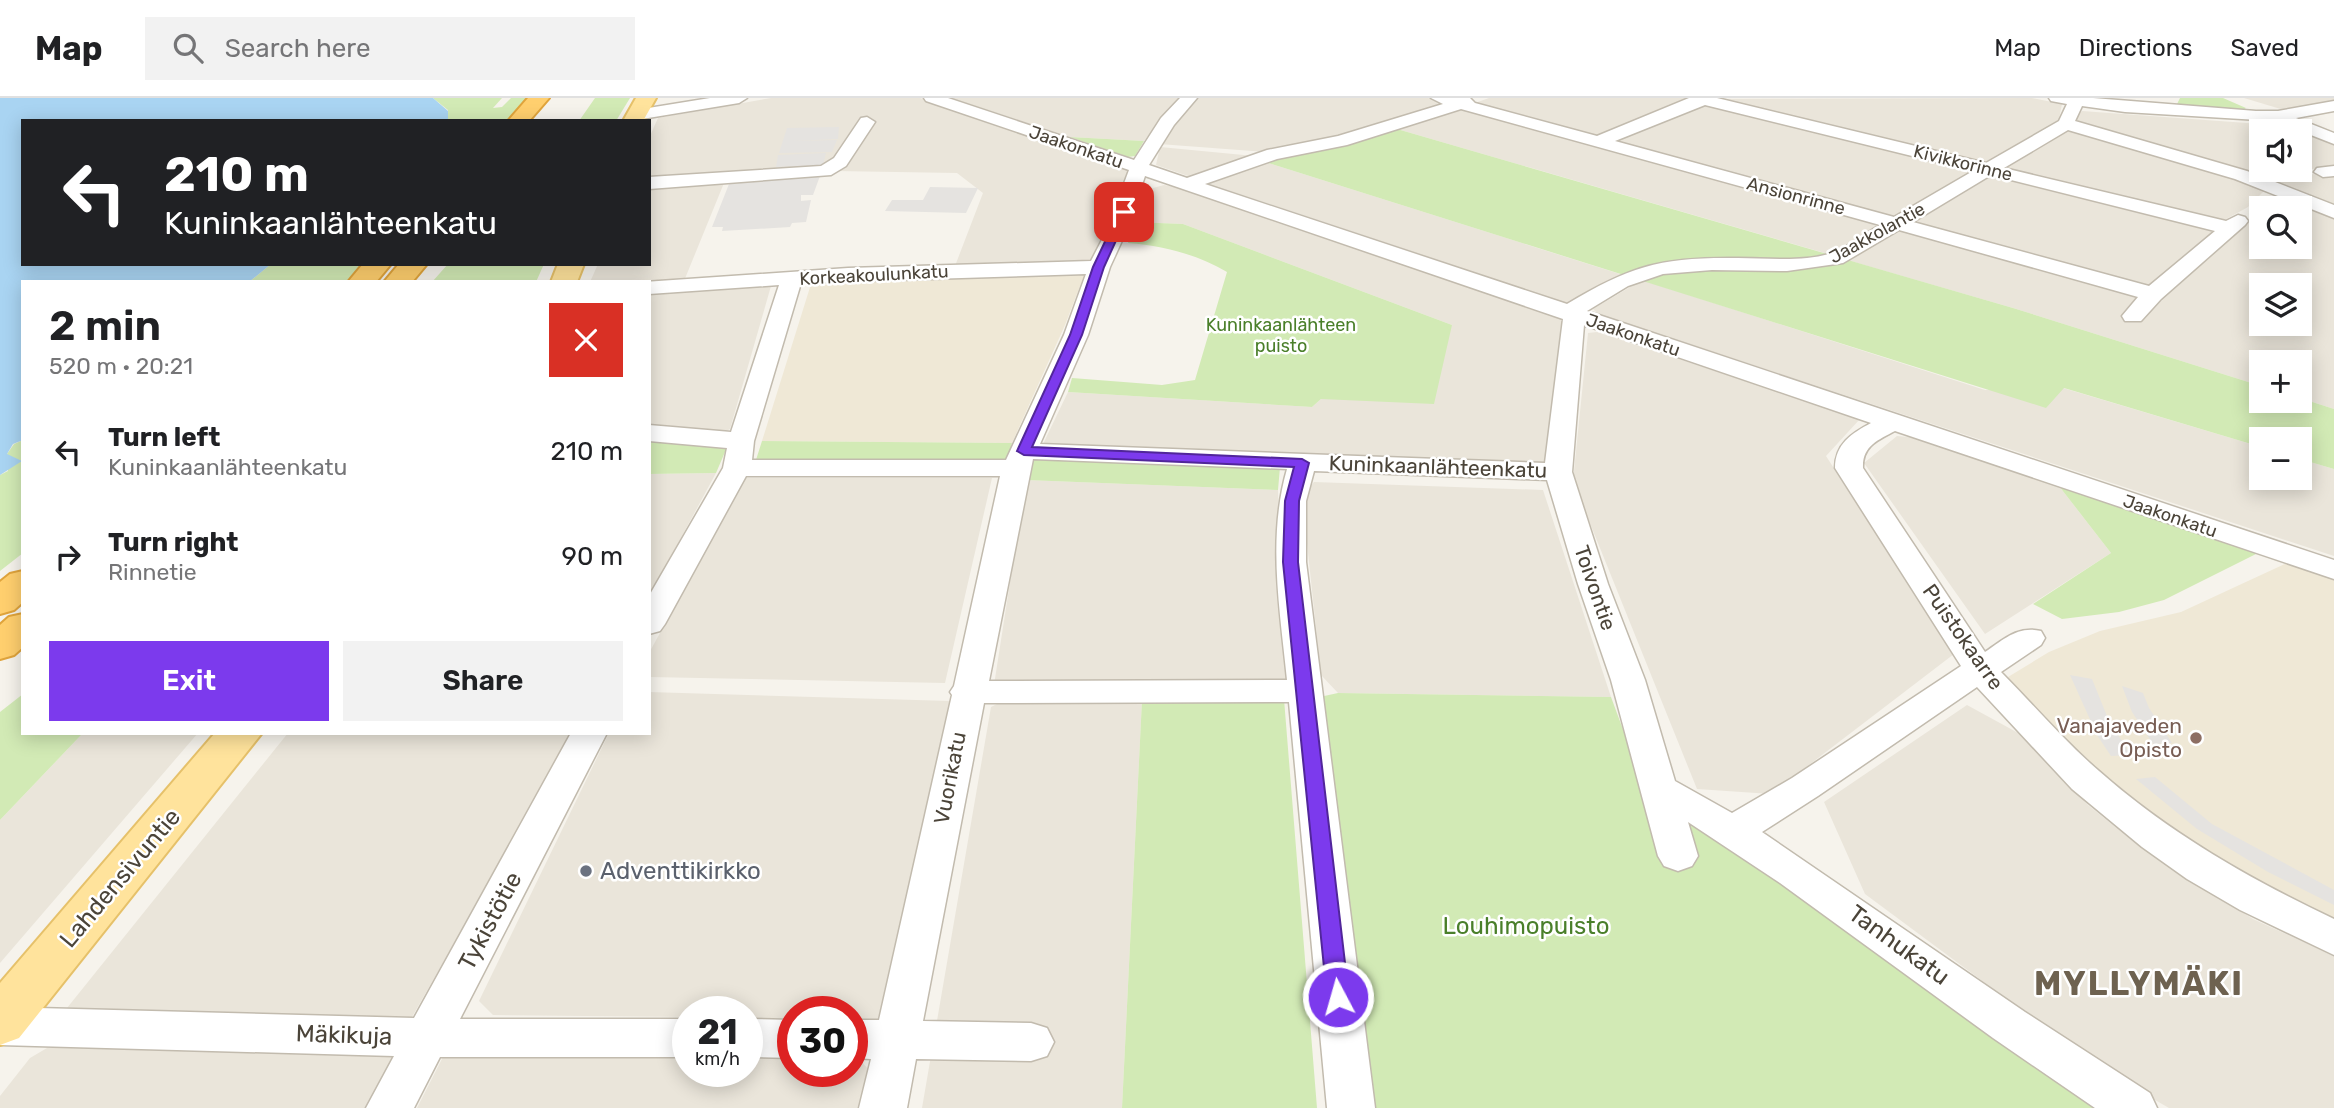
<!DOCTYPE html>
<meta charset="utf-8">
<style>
body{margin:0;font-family:Rubik,sans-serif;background:#f2f2f2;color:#202124;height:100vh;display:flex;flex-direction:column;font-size:26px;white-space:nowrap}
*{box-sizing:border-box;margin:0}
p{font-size:23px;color:#757577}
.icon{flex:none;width:38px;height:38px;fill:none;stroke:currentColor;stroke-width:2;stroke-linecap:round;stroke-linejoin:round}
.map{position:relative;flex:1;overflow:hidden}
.side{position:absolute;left:21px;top:182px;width:630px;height:455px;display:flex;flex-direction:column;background:#fff;border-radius:0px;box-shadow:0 4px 18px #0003}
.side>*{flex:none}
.banner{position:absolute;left:21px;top:21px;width:630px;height:147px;border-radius:0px;box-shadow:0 4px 18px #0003;background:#202124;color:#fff;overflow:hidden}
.tools{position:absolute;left:2249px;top:21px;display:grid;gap:14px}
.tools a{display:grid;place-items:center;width:63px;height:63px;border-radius:0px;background:#fff;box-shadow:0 4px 18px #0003;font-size:35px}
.speed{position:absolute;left:672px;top:898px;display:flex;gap:14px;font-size:35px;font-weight:700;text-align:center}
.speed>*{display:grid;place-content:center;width:91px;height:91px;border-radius:50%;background:#fff;box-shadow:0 4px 18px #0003;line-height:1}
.speed small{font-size:18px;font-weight:400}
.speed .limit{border:10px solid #d22;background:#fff;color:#111}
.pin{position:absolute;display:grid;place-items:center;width:60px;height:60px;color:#fff;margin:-30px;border-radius:14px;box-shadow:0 4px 10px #0006}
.me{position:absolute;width:77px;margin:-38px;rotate:354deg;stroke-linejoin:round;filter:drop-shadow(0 0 5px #0008)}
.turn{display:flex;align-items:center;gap:24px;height:147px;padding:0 28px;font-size:32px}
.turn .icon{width:91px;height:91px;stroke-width:2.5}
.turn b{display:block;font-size:49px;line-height:60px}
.round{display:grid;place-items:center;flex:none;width:74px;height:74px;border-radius:0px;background:#f2f2f2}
.head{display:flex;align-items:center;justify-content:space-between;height:119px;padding:0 28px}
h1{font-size:42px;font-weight:600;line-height:52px}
.action{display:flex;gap:14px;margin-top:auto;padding:14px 28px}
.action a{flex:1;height:80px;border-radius:0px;background:#7c3aed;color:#fff;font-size:28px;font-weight:600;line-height:80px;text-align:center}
.action a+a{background:#f2f2f2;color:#202124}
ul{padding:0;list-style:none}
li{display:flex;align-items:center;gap:21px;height:105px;padding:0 28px}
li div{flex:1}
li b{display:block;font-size:26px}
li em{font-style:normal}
header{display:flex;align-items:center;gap:42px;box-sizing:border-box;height:98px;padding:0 35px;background:#fff;border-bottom:2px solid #e0e0e0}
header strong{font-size:33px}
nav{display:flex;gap:38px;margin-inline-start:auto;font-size:24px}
.search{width:490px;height:63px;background:#f2f2f2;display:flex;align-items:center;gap:18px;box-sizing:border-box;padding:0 24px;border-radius:0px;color:#757577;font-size:26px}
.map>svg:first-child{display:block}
.residential{fill:#eae5da;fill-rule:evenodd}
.education{fill:#efe8d6}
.green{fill:#d2eab5}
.parking{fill:#e5e3e0}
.water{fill:#a9d4f2}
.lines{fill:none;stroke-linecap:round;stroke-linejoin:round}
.minor-casing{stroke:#c2bbae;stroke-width:3}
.major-casing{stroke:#e6c16a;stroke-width:4}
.highway-casing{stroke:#e0a43c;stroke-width:4}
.minor{fill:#fff;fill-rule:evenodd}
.major{fill:#ffe39c;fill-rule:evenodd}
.highway{fill:#ffcf6e;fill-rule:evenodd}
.route{fill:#7c3aed;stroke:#51269a;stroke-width:2}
.education-dot{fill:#8d6e63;stroke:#fff;stroke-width:2.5}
.worship-dot{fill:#6b7280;stroke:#fff;stroke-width:2.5}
.labels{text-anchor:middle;stroke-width:5;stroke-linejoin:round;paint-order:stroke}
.far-street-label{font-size:18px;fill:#4b4439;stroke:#fff}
.far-park-label{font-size:18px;fill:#4a7f2a;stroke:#fff}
.street-label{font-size:21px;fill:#4b4439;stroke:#fff}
.education-label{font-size:21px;fill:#785e54;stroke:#fff;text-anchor:end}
.near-worship-label{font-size:24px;fill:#5b616d;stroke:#fff;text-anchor:start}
.near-street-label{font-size:24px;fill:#4b4439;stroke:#fff}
.near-park-label{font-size:24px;fill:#4a7f2a;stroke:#fff}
.near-district-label{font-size:33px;font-weight:bold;letter-spacing:2px;fill:#6e6250;stroke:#fff}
</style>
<header>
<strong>Map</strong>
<div class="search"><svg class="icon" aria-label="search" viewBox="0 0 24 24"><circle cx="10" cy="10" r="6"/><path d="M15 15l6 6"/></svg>Search here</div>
<nav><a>Map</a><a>Directions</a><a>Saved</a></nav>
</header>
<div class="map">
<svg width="2334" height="1010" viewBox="0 0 2334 1010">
<rect width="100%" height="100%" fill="#f6f3ec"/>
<!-- residential -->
<path class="residential" d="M771 0H920L1131 72 1090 166 955 168 983 95 957 75 835 73 649 83V40L658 20Z
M951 0H1178L1144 43 1070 39Z
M1194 0H1428L1444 4 1445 7 1347 38 1266 54 1159 46Z
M1489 0H1688L1691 2 1599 39 1475 5Z
M2032 0 2062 6 2058 26 1985 66 1717 1Z
M2244 0H2334V5L2284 12Z
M1703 5 1978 72 1895 120 1612 43Z
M1456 10 1872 124 1879 129 1835 158 1397 31Z
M2082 13 2289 28 2334 46V70L2240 74 2077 25 2074 21ZM2261 33H2300V72H2261Z
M2069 29 2267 90 2248 109 2219 125 2004 70Z
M1160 49 1254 58 1194 80 1156 67Z
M1262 63 1623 177 1573 204H1563L1204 84Z
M2334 75V112L2257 80Z
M1992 77 2215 133 2152 188H2133L1911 124Z
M724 85 684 183 590 184 598 166H649V90Z
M1164 87 1180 90 1562 218 1545 366 1043 346 1068 294 1312 309 1321 301 1452 227 1183 126 1134 124 1146 92Z
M2283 96 2334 117V311L2300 300V264H2261V288L2013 210 1847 162 1896 132 1910 133 2142 199 2145 218 2261 112V149H2300V110H2264ZM2261 187H2300V226H2261Z
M1642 182 1985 292 2063 290 2261 349V380H2300V361L2334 371V458L1598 216 1593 211Z
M764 185 771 188 730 331 723 335 649 331V193Z
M1597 234 1860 321 1826 358 1954 556 1771 696 1697 691 1573 383 1588 235Z
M1897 338 1919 340 2059 388 2111 455 1985 536 1864 365Z
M716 375 649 499V376Z
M745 380H992L945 585 649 579V555Z
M1026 382 1278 392 1280 463 1288 579 1282 584 994 587Z
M1314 384 1543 392 1611 599 1338 595 1321 577 1302 398Z
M649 594 950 603 878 921H852V914H793V920H747V914H688V919L493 917 479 903 609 635H649Z
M1142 602 1122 1010H922L991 609 999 605Z
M1967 607 2031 642 2088 707 2139 748 2253 821 2334 858V1010H2169L2101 971 1865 796 1824 704Z
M83 635H198L0 865V722Z
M288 635H574L412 919 67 910Z
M47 950 397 951 402 961 375 1010H0V998L30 960Z
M445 955 688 956V973H747V956L793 957V973H852V957H855L871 974 862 1010H417Z"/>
<!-- education -->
<path class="education" d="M1085 175 1065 227 1012 345 762 343 811 186 864 179Z
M2289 464 2334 479V829L2261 794 2091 676 2013 590 2008 579 2049 554 2100 533 2181 514Z"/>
<!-- green -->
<path class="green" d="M433 0H502L493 10 502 9 511 0H528L508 23H448V12Z
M595 0H630L616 23H579Z
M2180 0H2223L2246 10 2240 14 2175 10Z
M1397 31 2013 210 2261 288V303H2300V300L2334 311V371L2300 361V341H2261V349L2064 290 2046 310 1262 63Z
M1070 39 1144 43 1135 58 1128 59Z
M1134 124 1183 126 1452 227 1434 306 1321 301 1312 309 1068 294 1072 280 1162 287 1195 282 1227 174C1196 156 1164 148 1128 145Z
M271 166H364L345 184H249Z
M448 166H544L536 184H432Z
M649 340 728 347 716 375 649 376Z
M23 342V455L0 473V377L8 373 7 356 14 346Z
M762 343 1012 345 1006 366 755 365Z
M1034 359 1280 369 1278 392 1026 382Z
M2059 388 2260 454 2164 502 2119 514 2062 521 2033 506 2111 455Z
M1338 595 1611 599 1645 691 2109 1010H1363L1315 600Z
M23 596V635H83L0 722V614Z
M1284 601 1317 1010H1122L1142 602Z"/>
<!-- parking -->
<path class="parking" d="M839 29 838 41 791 43 837 42 832 54 779 55 787 30Z
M826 55 823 67 776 69 778 57Z
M820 78 813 97H801V103L811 102 806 124 792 125 790 129 722 133 723 129H712L729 86Z
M930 89 978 90 966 115 885 113 892 102H923Z
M2070 577 2092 581 2109 623 2131 657 2111 658 2097 637Z
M2122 588 2143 595 2149 610 2172 645 2153 646 2132 614Z
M2155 679 2212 726 2334 792V807L2268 774 2197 731 2136 681Z"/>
<!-- water -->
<path class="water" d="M0 0H433L448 13V23H23V166H271L249 184H23V342L13 346 7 356 22 363 0 377Z"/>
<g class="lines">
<defs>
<path id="minor" d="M710 0H747L739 5 636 22 628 17 636 12Z
M924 0H948L1134 62 1161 20 1180 0H1197L1174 27 1149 67 1187 80 1267 52 1338 38 1443 6 1431 0H1470L1475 5 1597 38 1689 0H1717L1986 65 2059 23 2067 6 2051 3 2049 0H2093L2256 13H2278L2334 3V13L2296 20 2334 35V46L2275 23 2125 14 2082 8 2075 23 2247 73 2334 107V120L2235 81 2068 32 2004 70 2226 123 2238 117 2245 119 2248 123 2245 127 2161 201 2141 223H2125L2122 218 2138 199 1899 132 1843 165 1787 173 1712 172 1663 176 1628 188 1587 213 2334 462V481L1895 333C1878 342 1862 348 1863 370L1985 554C2003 542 2018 527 2041 533L2045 540 2041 547 2001 574C2033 606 2064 643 2099 673 2169 735 2250 781 2334 821V857L2240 812 2187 781 2142 749 2072 691 1977 589 1818 698 1762 734 2025 914 2150 995 2157 1010H2095L1993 940 1780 785 1688 724 1698 758 1692 768 1678 773 1664 768 1658 758 1611 582 1578 486 1547 382 1314 373 1306 403V464L1375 1010H1327L1289 604 984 605 923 923 1031 925 1047 930 1054 944 1047 958 1031 963 916 961 907 1010H859L871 961 852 960V922H879L952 597 950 594 954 588 1000 378H746L665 526 660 533 649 536V498L723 370 727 350 649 343V327L731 334 779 187 649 196V184H644L848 170 1091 163 1106 134 1129 72 926 3ZM1705 7 1973 73 1894 119 1615 43ZM1461 11 1880 127C1864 136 1846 151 1829 156 1801 164 1767 160 1738 160 1662 159 1632 167 1567 206L1205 86 1277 61 1347 47ZM1991 77 2215 133 2149 188 1913 124ZM1145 78 1563 221 1545 365 1040 346 1088 237 1110 169 1126 134ZM1086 176 1064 237 1006 362H752L754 343 801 185ZM1584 227 1871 325C1852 335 1835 346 1835 370L1961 568 1792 680 1732 715 1675 683 1645 582 1608 486 1572 374ZM1033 361 1287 371C1267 440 1280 512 1287 582L989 583Z
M867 19 875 24 846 68 831 77 649 91V79L821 68 834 60 861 20Z
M2334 68V78L2323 79 2314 74 2317 70Z
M571 635H607L460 921H688V959H440L414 1010H366L394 958 0 947V909L414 920Z
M747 921 793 922V960L747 959Z"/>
<path id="major" d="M636 0H656L643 23H623Z
M558 166H584L577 184H551Z
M215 635H262L19 940 0 947V885Z"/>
<path id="highway" d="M528 0H549L529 23H508Z
M363 166H391L376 184H348Z
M399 166H427L412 184H384Z
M23 473V504L14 512 0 516V484L10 476Z
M23 516V549L14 557 0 561V527L9 519Z"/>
</defs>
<!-- minor casing -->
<use href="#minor" class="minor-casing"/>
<!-- major casing -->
<use href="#major" class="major-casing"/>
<!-- highway casing -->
<use href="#highway" class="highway-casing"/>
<!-- minor -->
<use href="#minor" class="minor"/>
<!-- major -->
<use href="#major" class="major"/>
<!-- highway -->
<use href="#highway" class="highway"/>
</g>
<!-- route -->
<path class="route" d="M1124 111 1129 114 1104 169 1082 237 1032 349 1302 361 1309 365 1299 403 1298 464 1349 899 1346 905 1338 908 1330 905 1327 899 1283 464 1285 403 1294 369 1024 357 1017 353 1070 237 1093 169 1119 114Z"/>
<!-- markers -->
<circle class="education-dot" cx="2196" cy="640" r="7"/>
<circle class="worship-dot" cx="586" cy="773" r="7"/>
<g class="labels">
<!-- far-street labels -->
<g class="far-street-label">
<text transform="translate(1076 49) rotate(19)" y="6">Jaakonkatu</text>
<text transform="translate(1963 65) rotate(14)" y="6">Kivikkorinne</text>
<text transform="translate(1796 98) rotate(15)" y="6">Ansionrinne</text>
<text transform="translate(1877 135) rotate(-29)" y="6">Jaakkolantie</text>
<text transform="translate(874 177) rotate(-3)" y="6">Korkeakoulunkatu</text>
<text transform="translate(1633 237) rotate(19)" y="6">Jaakonkatu</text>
<text transform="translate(2170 418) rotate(19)" y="6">Jaakonkatu</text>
</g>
<!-- far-park labels -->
<g class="far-park-label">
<text x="1281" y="233">Kuninkaanlähteen<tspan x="1281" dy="21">puisto</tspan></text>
</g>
<!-- street labels -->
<g class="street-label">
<text transform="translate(1438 369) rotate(2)" y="7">Kuninkaanlähteenkatu</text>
<text transform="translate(1595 490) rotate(71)" y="7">Toivontie</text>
<text transform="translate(1963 539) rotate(55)" y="7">Puistokaarre</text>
<text transform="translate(950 680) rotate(-79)" y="7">Vuorikatu</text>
</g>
<!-- education labels -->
<g class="education-label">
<text x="2182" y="635">Vanajaveden<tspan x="2182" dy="24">Opisto</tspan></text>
</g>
<!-- near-worship labels -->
<g class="near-worship-label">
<text x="600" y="781">Adventtikirkko</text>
</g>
<!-- near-street labels -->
<g class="near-street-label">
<text transform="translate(120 780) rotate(-50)" y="8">Lahdensivuntie</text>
<text transform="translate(490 823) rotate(-62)" y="8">Tykistötie</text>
<text transform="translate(1899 847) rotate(36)" y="8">Tanhukatu</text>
<text transform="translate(344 937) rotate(2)" y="8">Mäkikuja</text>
</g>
<!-- near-park labels -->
<g class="near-park-label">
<text x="1526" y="836">Louhimopuisto</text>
</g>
<!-- near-district labels -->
<g class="near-district-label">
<text x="2139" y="897">MYLLYMÄKI</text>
</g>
</g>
</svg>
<div class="tools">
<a><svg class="icon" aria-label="sound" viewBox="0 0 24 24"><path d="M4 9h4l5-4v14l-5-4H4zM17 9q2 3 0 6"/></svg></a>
<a><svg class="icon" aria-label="search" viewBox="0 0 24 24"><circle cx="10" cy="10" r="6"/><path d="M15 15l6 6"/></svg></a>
<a><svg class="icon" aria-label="layers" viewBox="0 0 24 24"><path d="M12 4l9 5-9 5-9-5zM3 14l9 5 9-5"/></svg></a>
<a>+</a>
<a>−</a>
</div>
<div class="speed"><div>21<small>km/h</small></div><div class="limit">30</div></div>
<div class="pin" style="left:1124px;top:114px;background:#d93025"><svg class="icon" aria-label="arrive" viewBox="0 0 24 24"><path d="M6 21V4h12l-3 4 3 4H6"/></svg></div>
<svg class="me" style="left:1338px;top:899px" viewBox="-20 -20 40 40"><circle r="17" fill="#7c3aed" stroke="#fff" stroke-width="3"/><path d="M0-11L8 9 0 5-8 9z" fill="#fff"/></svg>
<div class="banner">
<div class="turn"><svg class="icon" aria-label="left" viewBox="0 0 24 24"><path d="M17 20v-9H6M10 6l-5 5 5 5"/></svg><div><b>210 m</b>Kuninkaanlähteenkatu</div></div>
</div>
<section class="side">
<div class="head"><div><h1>2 min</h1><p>520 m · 20:21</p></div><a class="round" style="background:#d93025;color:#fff"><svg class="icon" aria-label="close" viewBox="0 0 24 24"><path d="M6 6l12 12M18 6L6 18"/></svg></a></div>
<ul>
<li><svg class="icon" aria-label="left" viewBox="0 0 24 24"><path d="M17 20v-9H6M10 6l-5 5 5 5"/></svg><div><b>Turn left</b><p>Kuninkaanlähteenkatu</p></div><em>210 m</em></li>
<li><svg class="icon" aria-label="right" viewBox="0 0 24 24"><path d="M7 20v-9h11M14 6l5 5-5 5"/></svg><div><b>Turn right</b><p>Rinnetie</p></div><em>90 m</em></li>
</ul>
<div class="action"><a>Exit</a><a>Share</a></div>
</section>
</div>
